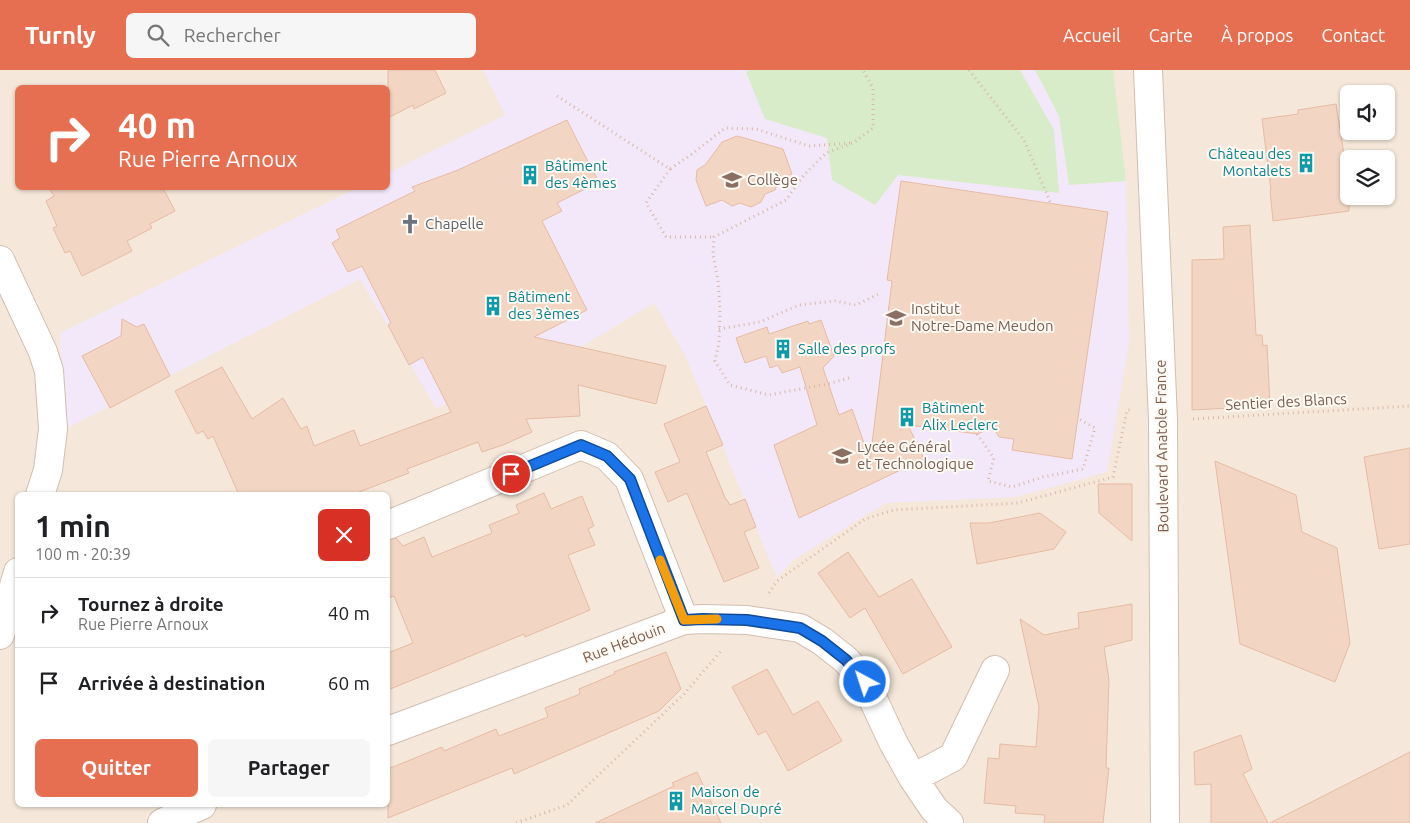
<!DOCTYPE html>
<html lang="fr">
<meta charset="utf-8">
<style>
body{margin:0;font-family:Ubuntu,sans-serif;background:#f6f6f6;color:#202124;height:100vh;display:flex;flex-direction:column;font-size:19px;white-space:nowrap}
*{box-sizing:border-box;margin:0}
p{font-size:16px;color:#757577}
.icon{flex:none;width:28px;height:28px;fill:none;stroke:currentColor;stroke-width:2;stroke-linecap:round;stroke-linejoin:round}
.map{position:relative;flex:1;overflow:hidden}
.drawer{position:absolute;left:15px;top:422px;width:375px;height:315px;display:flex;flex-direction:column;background:#fff;border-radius:8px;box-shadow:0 1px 4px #0004}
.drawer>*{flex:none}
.hud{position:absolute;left:15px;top:15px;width:375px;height:105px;border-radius:8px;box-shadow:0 1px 4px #0004;background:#e76f51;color:#fff;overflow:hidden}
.controls{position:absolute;left:1340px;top:15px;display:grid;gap:10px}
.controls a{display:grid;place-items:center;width:55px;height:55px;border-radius:8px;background:#fff;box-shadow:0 1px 4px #0004;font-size:25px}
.pin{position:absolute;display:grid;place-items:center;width:42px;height:42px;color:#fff;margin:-21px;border:2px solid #fff;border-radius:50%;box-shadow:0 1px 5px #0007}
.me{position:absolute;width:55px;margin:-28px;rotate:320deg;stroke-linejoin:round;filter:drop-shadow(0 0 4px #0008)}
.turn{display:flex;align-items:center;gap:18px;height:105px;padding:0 20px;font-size:22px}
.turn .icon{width:65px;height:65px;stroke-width:2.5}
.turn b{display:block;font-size:35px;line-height:42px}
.round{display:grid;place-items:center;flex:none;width:52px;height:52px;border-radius:8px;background:#f6f6f6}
.overview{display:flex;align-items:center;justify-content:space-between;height:85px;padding:0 20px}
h1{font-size:30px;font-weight:700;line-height:38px}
.cta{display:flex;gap:10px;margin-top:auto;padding:10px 20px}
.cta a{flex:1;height:58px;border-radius:8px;background:#e76f51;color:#fff;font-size:20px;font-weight:700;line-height:58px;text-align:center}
.cta a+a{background:#f6f6f6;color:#202124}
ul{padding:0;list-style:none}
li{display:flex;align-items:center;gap:15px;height:70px;padding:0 20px;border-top:1px solid #e0e0e0}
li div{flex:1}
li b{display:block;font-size:19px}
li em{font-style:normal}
header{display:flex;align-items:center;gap:30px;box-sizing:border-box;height:70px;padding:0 25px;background:#e76f51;color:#fff}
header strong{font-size:24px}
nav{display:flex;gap:28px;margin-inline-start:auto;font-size:18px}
.search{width:350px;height:45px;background:#f6f6f6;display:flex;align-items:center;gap:12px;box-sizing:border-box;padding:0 18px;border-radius:8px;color:#757577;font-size:19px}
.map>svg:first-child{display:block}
.residential{fill:#f5e8da;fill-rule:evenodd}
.education{fill:#f3e8fa}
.green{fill:#d8ecc9}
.building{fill:#f3d5c3;stroke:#e6bba3}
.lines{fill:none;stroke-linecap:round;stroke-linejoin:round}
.minor-casing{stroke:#d1beb0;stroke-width:30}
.path{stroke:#d9b8a5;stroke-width:3;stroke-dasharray:1 4;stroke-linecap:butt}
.minor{stroke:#fff;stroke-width:28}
.route-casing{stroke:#114b97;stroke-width:12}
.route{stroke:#1a73e8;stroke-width:9}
.slow{stroke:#f59e0b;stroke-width:9}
.labels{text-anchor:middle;stroke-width:4;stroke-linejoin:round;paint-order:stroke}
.culture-label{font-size:15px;fill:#0d838f;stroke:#fffaf3;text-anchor:start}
.education-label{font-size:15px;fill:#785e54;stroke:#fffaf3;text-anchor:start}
.worship-label{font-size:15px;fill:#5b616d;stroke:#fffaf3;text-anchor:start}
.street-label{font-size:15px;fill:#7a5c4d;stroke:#fffaf3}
</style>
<header>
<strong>Turnly</strong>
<div class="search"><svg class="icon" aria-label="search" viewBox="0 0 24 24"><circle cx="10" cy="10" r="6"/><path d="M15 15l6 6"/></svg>Rechercher</div>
<nav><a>Accueil</a><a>Carte</a><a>À propos</a><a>Contact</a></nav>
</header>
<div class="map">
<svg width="1410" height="753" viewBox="0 0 1410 753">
<rect width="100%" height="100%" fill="#fdf6ec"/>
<!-- residential -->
<path class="residential" d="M0 0H1410V753H0ZM18 18H388V118H18ZM1349 24H1386V61H1349ZM1349 89H1386V126H1349ZM18 425H388V735H18Z"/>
<!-- education -->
<path class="education" d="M483 0H1035L1059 46 1069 115 1126 111 1129 275 1107 402 1015 427 886 433 793 490 777 508 685 285 654 233 561 289 436 338 360 209 63 360 60 263 357 118H388V103L505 45Z"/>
<!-- green -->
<path class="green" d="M749 0H1020L1054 60 1059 123 898 105 875 135 832 110 827 68 765 49 746 2Z
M1035 0H1113L1126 111 1069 115 1059 46Z"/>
<!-- building -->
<path class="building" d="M388 0H435L446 23 414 39 413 35 388 48Z
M1336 34 1349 116V141L1273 151 1270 120H1271L1262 49 1298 44V40Z
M567 50 583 82 599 112 557 133 562 141 542 151 587 240 534 267 666 296 656 334 578 315 580 346 526 349 532 362 503 375 482 382 478 372 407 399 409 403 351 425 331 423 325 425H239L213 366 208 369 203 361 197 364 175 321 222 297 252 349 283 328 301 359 307 356 314 376 354 360 360 376 451 342 423 287 409 295 388 255 391 253 362 196 348 202 332 173 340 168 336 160 415 121 412 117 458 100Z
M737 66 783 79 792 104 780 109 775 120 765 124 761 132 751 137 740 133 732 136 722 130 706 136 696 110 697 100 706 94 722 72Z
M901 111 1108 142 1072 389 1012 380 1014 369 999 367 993 357 978 364 908 355 924 389 799 448 774 375 817 355 800 297 782 303 778 295 770 298 766 286 745 293 736 268 767 257 769 264 808 251 809 254 821 250 834 286 823 298 839 345 852 339 870 390 892 211 887 210Z
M49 118H163L175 141 150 154 152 158 127 171 132 181 82 206 70 181 65 183 53 158 57 156 46 131 54 126Z
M1250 155 1256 265H1262L1263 276 1267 275 1270 336 1192 340V190L1224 189 1223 157Z
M122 249 137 257 144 254 170 306 110 338 82 286 121 266Z
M706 336 723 375 706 382 726 430H727L730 435 745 429 756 457 744 462 759 498 724 512 687 423 668 432 655 402 680 392 664 354Z
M1410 378V474L1379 479 1364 387Z
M1215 391 1296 425 1302 462 1337 478 1350 573 1335 612 1240 574Z
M1098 414H1132V471L1099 443Z
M544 423 551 439 582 426 594 456 588 459 595 475 568 485 590 540 525 567 524 564 388 620V583L413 573 394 526 388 528V470L396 468 403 476 424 467 432 487 492 463 489 455 519 443 516 435Z
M1040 443 1066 462 1054 479 977 494 970 453H989Z
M848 482 879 527 912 509 952 577 903 604 865 538 850 548 818 503Z
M1132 534V570L1104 577 1109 610 1106 698H1109L1103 753H1044L1045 745 1015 743 1016 736 984 733 988 688 999 689 1000 674 1036 677 1039 637 1020 549 1044 565 1079 558 1078 543Z
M666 582 681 619 659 641 514 704 512 698 388 748V699L442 677 444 681 496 659 499 666 548 647 545 638 580 624 579 619 615 604 614 602Z
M767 599 793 645 818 631 842 671 788 701 766 661 758 665 732 617Z
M1241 665 1252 699 1243 704 1268 753H1211V714L1195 715 1194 682Z
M1410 682V753H1270Z
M697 702 721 753H595L674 716 672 713Z"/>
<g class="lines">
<defs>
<path id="minor" d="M1148 0 1163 350 1165 753
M0 190 43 282 49 301 53 359 48 400 40 425
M388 455 581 375 607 386 629 409 684 550
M0 565 18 502
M388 661 684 550 703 549 747 550 800 558 822 571 846 590 865 612 893 672 913 708 934 739 949 753
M913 708 953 687 995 600
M162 753 202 735"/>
</defs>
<!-- minor casing -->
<use href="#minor" class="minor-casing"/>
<!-- path -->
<path class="path" d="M969 0 1024 70 1051 134
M557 26 670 99 692 84 725 58 756 59 809 76 850 73
M670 99 646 133 666 167H714
M719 259 760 252 799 235 835 231 856 235 879 224
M849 308 827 314 769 325 730 315 715 291 719 273 720 238 718 211 713 184 714 167 786 130 804 105 826 83 853 73 873 58V18L863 0
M1193 349 1410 336
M977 364 994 388 988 411 1012 417 1043 407 1083 399 1095 358 1079 349
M769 523 777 511 865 449 894 440 1018 433 1113 407 1127 340H1130
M516 753 567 735 684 624 721 581"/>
<!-- minor -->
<use href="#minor" class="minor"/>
</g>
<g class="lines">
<defs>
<path id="route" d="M511 404 581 375 607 386 630 409 684 550 703 549 747 550 800 558 822 571 846 590 865 612"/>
</defs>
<!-- route casing -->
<use href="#route" class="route-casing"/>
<!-- route -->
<use href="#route" class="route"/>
<!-- slow -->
<path class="slow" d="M660 490 684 550 717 549"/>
</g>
<!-- icons -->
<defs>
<symbol id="building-bare" viewBox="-9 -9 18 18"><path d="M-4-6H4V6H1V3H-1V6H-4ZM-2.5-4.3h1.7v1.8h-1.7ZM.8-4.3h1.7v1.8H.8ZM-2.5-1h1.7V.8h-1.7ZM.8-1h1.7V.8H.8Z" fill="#0f9aa8" stroke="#fffaf3" stroke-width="2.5" paint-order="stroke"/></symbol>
<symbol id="school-bare" viewBox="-9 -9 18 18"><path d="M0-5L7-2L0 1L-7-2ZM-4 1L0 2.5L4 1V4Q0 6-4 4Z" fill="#8d6e63" stroke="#fffaf3" stroke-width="2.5" paint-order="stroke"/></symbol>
<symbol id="church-bare" viewBox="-9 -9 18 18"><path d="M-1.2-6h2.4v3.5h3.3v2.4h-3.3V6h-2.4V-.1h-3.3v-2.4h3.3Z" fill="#6b7280" stroke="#fffaf3" stroke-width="2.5" paint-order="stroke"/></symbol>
</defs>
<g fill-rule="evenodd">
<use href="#building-bare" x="1292" y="79" width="28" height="28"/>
<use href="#building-bare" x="516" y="91" width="28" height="28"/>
<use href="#school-bare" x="718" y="96" width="28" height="28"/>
<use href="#church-bare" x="396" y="140" width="28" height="28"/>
<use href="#building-bare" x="479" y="222" width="28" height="28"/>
<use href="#school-bare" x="882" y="234" width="28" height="28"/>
<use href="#building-bare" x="769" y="265" width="28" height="28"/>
<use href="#building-bare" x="893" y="333" width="28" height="28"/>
<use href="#school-bare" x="828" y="372" width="28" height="28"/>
<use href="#building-bare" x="662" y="717" width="28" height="28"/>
</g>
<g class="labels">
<!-- culture labels -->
<g class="culture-label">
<text x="1291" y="89" text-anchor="end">Château des<tspan x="1291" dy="17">Montalets</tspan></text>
<text x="545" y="101">Bâtiment<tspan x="545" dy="17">des 4èmes</tspan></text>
<text x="508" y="232">Bâtiment<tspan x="508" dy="17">des 3èmes</tspan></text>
<text x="798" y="284">Salle des profs</text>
<text x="922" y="343">Bâtiment<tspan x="922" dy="17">Alix Leclerc</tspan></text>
<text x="691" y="727">Maison de<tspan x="691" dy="17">Marcel Dupré</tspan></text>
</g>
<!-- education labels -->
<g class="education-label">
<text x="747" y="115">Collège</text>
<text x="911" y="244">Institut<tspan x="911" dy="17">Notre-Dame Meudon</tspan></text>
<text x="857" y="382">Lycée Général<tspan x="857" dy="17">et Technologique</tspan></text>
</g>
<!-- worship labels -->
<g class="worship-label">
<text x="425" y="159">Chapelle</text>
</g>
<!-- street labels -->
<g class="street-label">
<text transform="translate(1286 332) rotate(-3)" y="5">Sentier des Blancs</text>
<text transform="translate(1162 376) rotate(-91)" y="5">Boulevard Anatole France</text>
<text transform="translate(624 573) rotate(-21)" y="5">Rue Hédouin</text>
</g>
</g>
</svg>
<div class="controls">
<a><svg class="icon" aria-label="sound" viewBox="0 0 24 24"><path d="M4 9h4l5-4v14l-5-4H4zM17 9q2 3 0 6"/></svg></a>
<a><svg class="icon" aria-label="layers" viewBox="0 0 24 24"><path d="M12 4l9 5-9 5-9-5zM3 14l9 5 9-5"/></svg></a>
</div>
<div class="pin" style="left:511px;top:404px;background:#d93025"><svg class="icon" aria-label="arrive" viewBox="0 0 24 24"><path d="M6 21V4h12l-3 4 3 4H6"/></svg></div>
<svg class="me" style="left:865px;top:612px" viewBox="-20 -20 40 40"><circle r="17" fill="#1a73e8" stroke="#fff" stroke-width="3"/><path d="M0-11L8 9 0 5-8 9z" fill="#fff"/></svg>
<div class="hud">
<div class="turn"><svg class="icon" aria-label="right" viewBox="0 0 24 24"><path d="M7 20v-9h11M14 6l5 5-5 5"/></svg><div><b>40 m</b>Rue Pierre Arnoux</div></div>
</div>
<section class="drawer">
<div class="overview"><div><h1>1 min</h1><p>100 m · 20:39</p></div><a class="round" style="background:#d93025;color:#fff"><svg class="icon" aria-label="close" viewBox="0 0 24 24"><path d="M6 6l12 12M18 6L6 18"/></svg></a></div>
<ul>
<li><svg class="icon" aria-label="right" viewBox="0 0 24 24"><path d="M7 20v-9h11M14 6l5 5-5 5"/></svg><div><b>Tournez à droite</b><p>Rue Pierre Arnoux</p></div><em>40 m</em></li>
<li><svg class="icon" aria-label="arrive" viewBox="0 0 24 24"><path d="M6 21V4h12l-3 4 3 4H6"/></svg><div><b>Arrivée à destination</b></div><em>60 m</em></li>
</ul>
<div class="cta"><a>Quitter</a><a>Partager</a></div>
</section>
</div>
